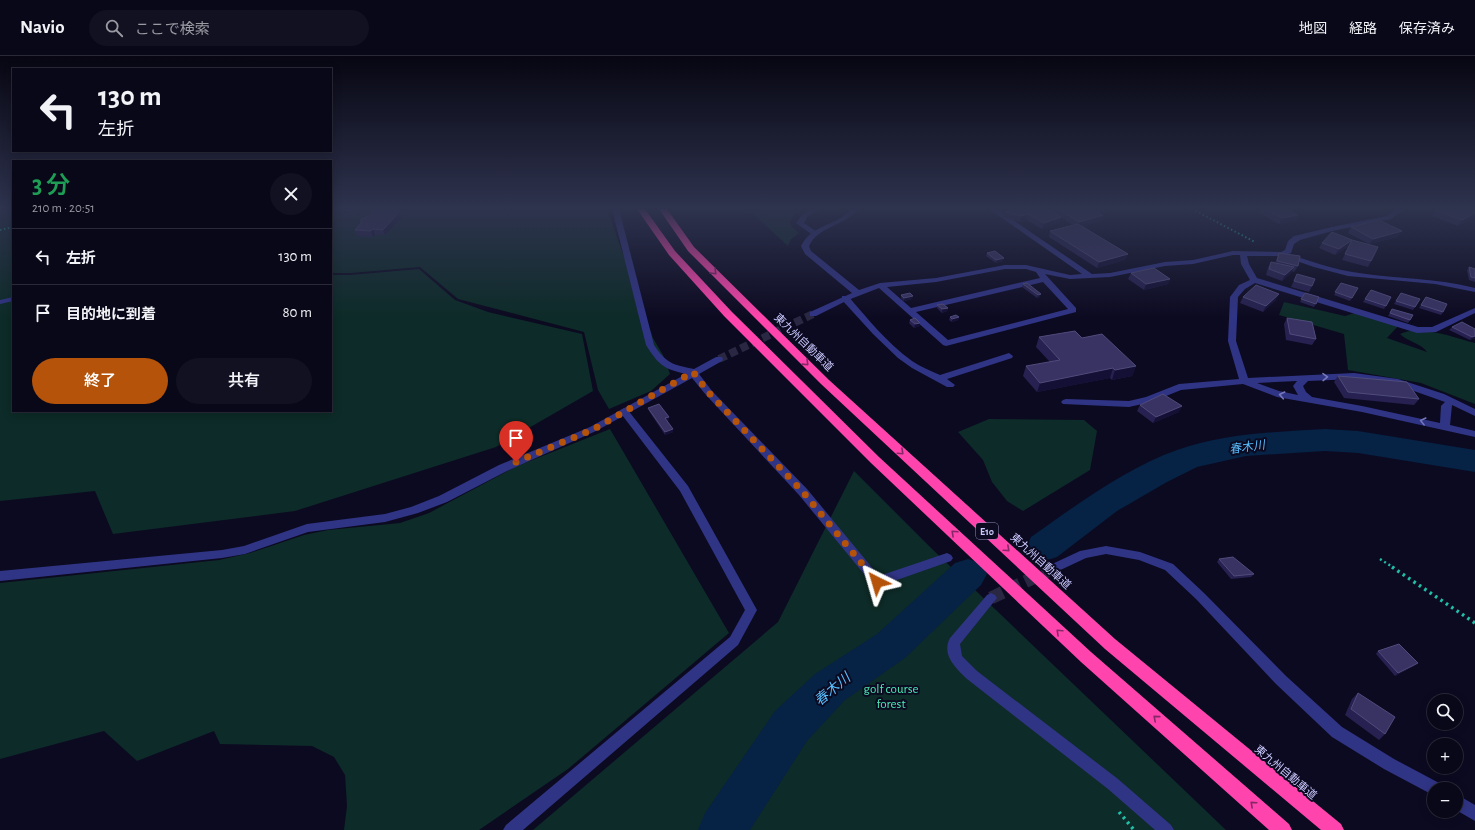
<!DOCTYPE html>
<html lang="ja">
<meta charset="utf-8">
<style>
body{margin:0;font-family:"Alegreya Sans","Noto Sans JP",sans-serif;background:#121122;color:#f1f3f6;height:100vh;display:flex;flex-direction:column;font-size:15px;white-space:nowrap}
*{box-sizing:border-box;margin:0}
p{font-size:13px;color:#999aa2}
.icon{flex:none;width:22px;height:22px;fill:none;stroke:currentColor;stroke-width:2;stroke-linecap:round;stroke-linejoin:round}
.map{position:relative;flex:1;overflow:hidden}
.drawer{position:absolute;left:12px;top:104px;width:320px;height:252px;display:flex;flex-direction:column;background:#090819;border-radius:0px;box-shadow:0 2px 10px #0003,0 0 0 1px #292938}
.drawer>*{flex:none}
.hud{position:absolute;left:12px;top:12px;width:320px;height:84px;border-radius:0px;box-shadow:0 2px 10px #0003,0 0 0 1px #292938;background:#090819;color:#f1f3f6;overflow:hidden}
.buttons{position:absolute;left:1427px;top:638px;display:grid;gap:8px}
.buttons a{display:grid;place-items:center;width:36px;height:36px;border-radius:50%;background:#090819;box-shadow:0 2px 10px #0003,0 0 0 1px #292938;font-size:20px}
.pin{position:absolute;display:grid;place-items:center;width:34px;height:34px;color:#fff;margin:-41px -17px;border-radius:50% 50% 50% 0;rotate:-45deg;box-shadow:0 0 4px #0007}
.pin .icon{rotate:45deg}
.me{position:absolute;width:44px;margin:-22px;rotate:320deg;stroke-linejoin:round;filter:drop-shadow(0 0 3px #0008)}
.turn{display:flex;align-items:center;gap:14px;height:84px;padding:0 20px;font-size:18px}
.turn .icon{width:52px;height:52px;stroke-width:2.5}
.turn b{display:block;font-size:28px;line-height:34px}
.round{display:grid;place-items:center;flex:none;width:42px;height:42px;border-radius:21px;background:#121122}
.overview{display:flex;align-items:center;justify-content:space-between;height:68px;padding:0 20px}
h1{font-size:24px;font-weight:600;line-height:30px;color:#1e9e55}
.primary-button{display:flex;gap:8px;margin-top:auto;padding:8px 20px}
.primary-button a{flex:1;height:46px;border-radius:24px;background:#b45309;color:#fff;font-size:16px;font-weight:600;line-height:46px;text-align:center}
.primary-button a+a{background:#121122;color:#f1f3f6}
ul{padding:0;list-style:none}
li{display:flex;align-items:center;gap:12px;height:56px;padding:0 20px;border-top:1px solid #292938}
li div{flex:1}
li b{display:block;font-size:15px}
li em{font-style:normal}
header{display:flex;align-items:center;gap:24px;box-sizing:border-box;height:56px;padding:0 20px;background:#090819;border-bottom:1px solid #292938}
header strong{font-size:19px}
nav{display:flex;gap:22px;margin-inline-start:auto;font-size:14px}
.search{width:280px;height:36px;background:#121122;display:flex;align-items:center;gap:10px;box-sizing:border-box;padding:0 14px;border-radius:22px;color:#999aa2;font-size:15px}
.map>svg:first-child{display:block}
.green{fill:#0d2b28}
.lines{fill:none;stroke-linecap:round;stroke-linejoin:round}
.river{fill:#062244;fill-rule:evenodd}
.minor-tunnel-far1{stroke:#292742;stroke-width:8;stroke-dasharray:8 4;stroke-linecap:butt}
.minor-tunnel{stroke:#292742;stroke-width:13;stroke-dasharray:13 6;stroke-linecap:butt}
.path-far2{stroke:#20bda7;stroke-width:2;stroke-dasharray:1.5 2.5;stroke-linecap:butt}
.path-far1{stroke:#20bda7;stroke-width:2.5;stroke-dasharray:2 3;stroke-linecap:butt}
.path{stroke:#20bda7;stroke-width:3.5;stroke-dasharray:2.5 4;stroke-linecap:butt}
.service{fill:#303485;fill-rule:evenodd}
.minor{fill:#303485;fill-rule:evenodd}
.motorway{fill:#ff45ad;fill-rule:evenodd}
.wall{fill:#262150}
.shaded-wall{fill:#141035}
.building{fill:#383363;stroke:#4f4b7b}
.oneway{stroke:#862867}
.oneway2{stroke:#7678bc}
.route{stroke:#b45309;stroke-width:7;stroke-dasharray:0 12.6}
.labels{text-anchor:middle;stroke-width:4;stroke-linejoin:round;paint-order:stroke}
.shield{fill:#0c0a21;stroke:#9290bc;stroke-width:1}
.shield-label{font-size:10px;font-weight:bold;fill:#cccaff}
.street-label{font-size:11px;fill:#cccaff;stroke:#0c0a21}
.water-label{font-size:12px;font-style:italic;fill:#58bfff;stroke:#0c0a21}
.near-park-label{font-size:13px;fill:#49ecb6;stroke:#0c0a21}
.near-water-label{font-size:14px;font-style:italic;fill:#58bfff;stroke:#0c0a21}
</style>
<header>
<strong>Navio</strong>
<div class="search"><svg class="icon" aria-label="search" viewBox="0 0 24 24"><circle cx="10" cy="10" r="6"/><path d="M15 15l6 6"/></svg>ここで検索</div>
<nav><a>地図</a><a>経路</a><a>保存済み</a></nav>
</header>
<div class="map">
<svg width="1475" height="774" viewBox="0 0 1475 774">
<rect width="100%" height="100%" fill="#0c0a21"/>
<!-- green -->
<path class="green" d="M0 153H13V355H331V219H350L419 213 455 244 488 256 582 278 593 335 496 391 295 455 113 478 95 435 0 445Z
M331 153H607L653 282 663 299 670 318 651 335 609 353 598 334 584 276 458 243 420 211 351 217H331Z
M748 153H804L795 158 790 166 792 171 799 177 791 183 788 190Z
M1284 246 1345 260 1358 256 1399 269 1387 282 1427 296C1421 287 1408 286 1400 278 1420 268 1455 282 1475 287V348L1421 327 1348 314 1344 278 1279 259Z
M989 363 1084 364 1097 375 1090 414 1023 455 1007 445 992 426 983 404 958 376Z
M610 373 729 577 568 713 479 774H344L347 750 345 719 334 701 312 690 220 688 214 675 137 705 104 675 0 703V527L219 504 250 497 304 479 328 474 400 467 429 457 515 411Z
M854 415 929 490 1226 774H533L778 566Z"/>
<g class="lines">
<!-- river -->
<path class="river" d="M1325 373 1358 375 1475 394V416L1358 397 1325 395 1246 400 1197 411 1167 426 1117 455 1057 501 1044 505 1031 501 1026 491 1031 481C1075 450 1126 412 1177 394 1225 377 1276 376 1325 373Z
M968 503 981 507 987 518 981 529 905 602 845 644 807 685 750 774H698L705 757 775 655 815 618 877 578 955 507Z"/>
<!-- minor-tunnel-far1 -->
<path class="minor-tunnel-far1" d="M719 303 813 258"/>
<!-- minor-tunnel -->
<path class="minor-tunnel" d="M991 542 1054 512"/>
<!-- path-far2 -->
<path class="path-far2" d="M1192 153 1255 186
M0 174 13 171"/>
<!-- path-far1 -->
<path class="path-far1" d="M1380 503 1394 512"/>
<!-- path -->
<path class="path" d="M1392 511 1475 567
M1119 756 1134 774"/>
<!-- service -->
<path class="service" d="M342 153H354V154L351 156Z
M811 153H819L807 161 804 167 817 176V180H814L796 167 802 159Z
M842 240H848C868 263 887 287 912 305 921 311 931 315 940 319L1006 298 1009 297 1013 300 1012 302 947 323 955 329 953 331H947L912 312 898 302 873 278 842 244Z
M624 352 627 353 688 430 757 554 738 589 523 774H503L506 769 730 581 745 554 680 435 619 355Z"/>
<!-- minor -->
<path class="minor" d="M612 153H619L654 289C666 307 673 309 694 313L716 301H722L723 303 722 305 699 318 712 335 807 433 879 520 947 497 951 499 953 502 951 505 877 531 873 529 799 439 706 339 692 322 596 375 507 415 447 446 418 457 385 466 308 476 245 498 222 502 0 525V515L222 494 244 490 307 468 385 458 411 451 439 440 499 409 590 371 686 318C663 313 658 308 646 289Z
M851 153H858C845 170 818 170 809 190L811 195 859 234 880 227 936 222 1005 209H1026L1070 219 1082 218 989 153H997L1092 218 1110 217 1165 206 1193 204 1233 195 1281 196 1285 194 1288 185 1294 180 1332 171 1387 160 1396 153H1404L1391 163 1332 175 1300 184 1294 188 1291 197 1288 198C1311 205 1334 214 1359 217 1398 223 1437 222 1475 232V236L1435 228 1348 220 1314 211 1282 200H1247L1249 208 1257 222 1418 271H1432L1475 252V257L1436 276 1417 277 1255 227 1245 233 1238 241 1236 285 1248 322 1354 317 1398 323 1444 338 1475 353V360L1452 349 1450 369 1475 375V381L1362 356 1277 341 1243 328 1181 334 1151 346 1129 351 1063 348 1061 346 1063 344 1066 343 1129 345 1146 341 1179 328 1239 323 1228 285 1230 241 1239 229 1250 224 1241 208 1240 199H1233L1193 208 1165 210 1110 221 1070 223 1045 218 1076 252V256L946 290 943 289 879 232 848 244 816 260H810V256L852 237 805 198 801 190C813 167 836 171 851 153ZM1005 213H1026L1036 216 1040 222 911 252 887 231 936 226ZM1043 226 1068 253 948 284 916 256ZM1354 323 1397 329 1445 346 1441 350 1440 367 1362 350 1312 341 1306 336 1303 330 1308 325ZM1297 325 1293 330 1298 339 1279 335 1257 327Z
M13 241V245L0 248V244Z
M1106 490 1140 496 1173 508 1204 537 1286 620 1342 671 1394 703 1441 728 1443 733H1434V739L1431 738 1384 713 1332 681 1276 628 1196 543 1165 514 1139 504 1106 498 1086 502 1054 517 1050 515 1048 512 1050 509 1080 495Z
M991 537 995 539 997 542 960 588 962 600 977 615 1118 723 1171 769 1174 774H1155L1108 733 967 623C956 612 941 599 950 582L987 539Z
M1456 738 1475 749V765L1456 754Z"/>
<!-- motorway -->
<path class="motorway" d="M637 153H645L675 195 732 256 879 401 1091 596 1289 768 1292 774H1269L1081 606 871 407 724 260 669 199Z
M659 153H667L694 191 829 324 1115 583 1341 768 1344 774H1321L1105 593 821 328 688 195Z"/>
</g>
<!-- wall -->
<path class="wall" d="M375 153H399L402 161 385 179H375L373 181 357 180 355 174Z
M1008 153H1049L1054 156 1055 153H1106L1101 165 1082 170 1128 198 1125 204 1097 212 1049 181 1050 175 1073 169 1061 161 1059 166 1042 173 1027 164 1020 166 1004 161 1005 156 1010 155Z
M1261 153H1287L1295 165 1279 168 1259 157Z
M1475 153 1458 170 1432 160 1435 154Z
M1351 171 1398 181 1369 188 1348 177Z
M1352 184 1371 205 1368 211 1342 204 1349 190 1335 199 1319 192 1322 187Z
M987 197 1003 205 996 207 986 200Z
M1279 197 1298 210 1294 216 1292 215 1291 217 1282 225 1266 219 1268 212 1271 206 1275 207Z
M1469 211 1475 213V226L1469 224 1467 214Z
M1131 217 1170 223 1168 228 1144 234 1128 223Z
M1297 218 1312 230 1309 236 1291 231Z
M1341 227 1358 232 1350 245 1334 239Z
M1023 228 1040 241 1037 242 1022 231Z
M1371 234 1391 241 1384 253 1363 246Z
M1305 237 1319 241 1314 251 1300 246Z
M1401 237 1415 251 1413 254 1394 248Z
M901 239 912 243 904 245 901 242Z
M1243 241 1276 244 1263 256 1240 247Z
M1426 241 1443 256 1441 259 1419 252Z
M937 249 948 252 947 255 942 257 937 252Z
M1392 253 1410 264 1408 267 1388 260Z
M950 261H959L958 264 952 266 949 264Z
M1287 262 1316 283 1312 289 1286 284 1284 268Z
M910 264 920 270 914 272 909 267Z
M1452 271 1475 282 1470 284 1449 274Z
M1039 281 1082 282 1136 310 1132 320 1112 324 1110 322 1037 336 1023 320 1026 310 1050 306 1036 291Z
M1338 320 1419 343 1414 349 1344 342 1334 326Z
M1140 349 1179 356 1153 367 1137 355Z
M648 352 669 364 667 365 673 376 665 379 649 355Z
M1219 503 1254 518 1251 521 1231 523 1217 506Z
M1378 595 1418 607 1414 610 1395 620 1376 598Z
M1358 637 1385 678 1379 684 1345 659 1352 643Z"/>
<!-- shaded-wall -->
<path class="shaded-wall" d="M397 153H399L402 161 385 179 383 174Z
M1106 153 1104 159 1095 161 1097 156Z
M1475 157V161L1458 170 1462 164Z
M1028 158 1027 164 1020 166 1021 160Z
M1103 159 1101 165 1077 172 1079 166Z
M1298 159 1295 165 1279 168 1282 162Z
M1061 161 1059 166 1042 173 1044 167Z
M373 173 375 179 373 181 371 175Z
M1402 175 1398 181 1369 188 1373 183Z
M1352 184 1349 190 1335 199 1339 193Z
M1128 198 1125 204 1097 212 1099 206Z
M1004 202 1003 205 996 207V204Z
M1294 211 1291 217 1282 225 1285 219Z
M1170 223 1168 228 1144 234 1146 228Z
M1041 238 1040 241 1037 242 1038 239Z
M1279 238 1276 244 1263 256 1266 250Z
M913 240 912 243 904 245V242Z
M948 252 947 255 942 257V253Z
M959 261 958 264 952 266V263Z
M920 267V270L914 272 915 268Z
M1475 280V282L1470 284 1472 281Z
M1136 310 1132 320 1112 324 1115 314Z
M1113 312 1110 322 1037 336 1040 327Z
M1182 350 1179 356 1153 367 1156 361Z
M669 361V364L666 365 665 362Z
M673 373V376L665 379V376Z
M1418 607 1414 610 1395 620 1398 617Z"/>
<!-- building -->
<path class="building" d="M375 153H397L396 155H400L383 174 373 173 371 175 355 174 361 167V163L369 160Z
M1015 153H1049L1061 161 1044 167 1028 158 1021 160 1005 156Z
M1058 153H1106L1097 156 1103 159 1079 166Z
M1266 153H1287L1298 159 1282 162Z
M1438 153H1475V157L1462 164 1435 154Z
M1379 164 1402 175 1373 183 1351 171Z
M1078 168 1128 198 1099 206 1050 175Z
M1332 176 1352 184 1378 191 1371 205 1345 198 1352 184 1339 193 1322 187Z
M995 195 1004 202 996 204 987 197Z
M1279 197 1300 200 1298 210 1277 205Z
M1271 206 1294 211 1285 219 1269 213Z
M1469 211 1475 213V222L1471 221Z
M1154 212 1170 223 1146 228 1131 217Z
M1297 218 1315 223 1312 230 1294 225Z
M1027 227 1041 238 1038 239 1023 228Z
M1341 227 1358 232 1352 242 1335 236Z
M1256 229 1279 238 1266 250 1243 241Z
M1371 234 1391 241 1386 250 1365 243Z
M910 237 913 240 904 242 901 239Z
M1305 237 1319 241 1316 248 1301 243Z
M1401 237 1420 243 1415 251 1396 245Z
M1426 241 1447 248 1443 256 1421 249Z
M943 248 948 252 942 253 937 249Z
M1392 253 1413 259 1410 264 1390 257Z
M956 259 959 261 952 263 950 261Z
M915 262 920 267 915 268 910 264Z
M1287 262 1312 266 1316 283 1290 278Z
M1462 266 1475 273V280L1472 281 1452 271Z
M1075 275 1082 282 1102 278 1136 310 1115 314 1113 312 1040 327 1026 310 1060 304 1039 281Z
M1338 320 1407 326 1419 343 1348 336Z
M1163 338 1182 350 1156 361 1140 349Z
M659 348 669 361 665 362 673 373 665 376 648 352Z
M1233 501 1254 518 1234 520 1219 503Z
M1399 588 1418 607 1398 617 1378 595Z
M1358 637 1395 661 1385 678 1351 653Z"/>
<!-- one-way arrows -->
<defs><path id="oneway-chevron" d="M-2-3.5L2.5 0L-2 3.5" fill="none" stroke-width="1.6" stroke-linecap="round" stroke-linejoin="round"/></defs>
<g class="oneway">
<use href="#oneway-chevron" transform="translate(714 216) rotate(45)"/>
<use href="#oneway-chevron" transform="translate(806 307) rotate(44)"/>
<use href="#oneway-chevron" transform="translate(901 396) rotate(43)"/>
<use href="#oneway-chevron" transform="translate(954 477) rotate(-137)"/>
<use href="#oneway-chevron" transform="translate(1007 493) rotate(42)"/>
<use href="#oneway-chevron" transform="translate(1059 576) rotate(-137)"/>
<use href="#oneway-chevron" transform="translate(1156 662) rotate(-139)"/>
<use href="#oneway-chevron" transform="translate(1253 748) rotate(-138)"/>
</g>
<g class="oneway2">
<use href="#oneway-chevron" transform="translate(1325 321) rotate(-1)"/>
<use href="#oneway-chevron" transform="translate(1282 339) rotate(-168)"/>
<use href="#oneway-chevron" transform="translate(1423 365) rotate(-166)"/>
</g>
<!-- sky -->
<linearGradient id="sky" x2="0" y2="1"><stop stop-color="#070612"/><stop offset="0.58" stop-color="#2e334e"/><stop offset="1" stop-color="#2e334e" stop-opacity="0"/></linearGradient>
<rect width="1475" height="262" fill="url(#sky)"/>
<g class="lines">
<!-- route -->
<path class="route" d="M516 406 594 373 693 316 709 337 803 436 877 526"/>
</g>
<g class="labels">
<!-- shield labels -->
<rect class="shield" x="976" y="467" width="22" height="16" rx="3"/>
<g class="shield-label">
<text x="987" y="479">E10</text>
</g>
<!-- street labels -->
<g class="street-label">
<text transform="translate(804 286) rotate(44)" y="4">東九州自動車道</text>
<text transform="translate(1041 505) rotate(42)" y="4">東九州自動車道</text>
<text transform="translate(1286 716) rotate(40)" y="4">東九州自動車道</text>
</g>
<!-- water labels -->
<g class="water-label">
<text transform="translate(1247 391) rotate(-8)" y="4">春木川</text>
</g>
<!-- near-park labels -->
<g class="near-park-label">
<text x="891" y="637">golf course<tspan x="891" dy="15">forest</tspan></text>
</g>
<!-- near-water labels -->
<g class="near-water-label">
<text transform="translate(832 633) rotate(-40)" y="5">春木川</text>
</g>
</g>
</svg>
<div class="buttons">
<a><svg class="icon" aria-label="search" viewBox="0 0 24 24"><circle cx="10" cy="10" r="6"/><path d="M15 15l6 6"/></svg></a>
<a>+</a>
<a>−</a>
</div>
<div class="pin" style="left:516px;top:406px;background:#d93025"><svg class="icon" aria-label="arrive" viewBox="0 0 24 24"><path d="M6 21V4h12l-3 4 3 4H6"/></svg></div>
<svg class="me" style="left:877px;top:526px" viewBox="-20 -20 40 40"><path d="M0-17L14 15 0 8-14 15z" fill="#b45309" stroke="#fff" stroke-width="4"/></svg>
<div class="hud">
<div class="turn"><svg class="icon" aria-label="left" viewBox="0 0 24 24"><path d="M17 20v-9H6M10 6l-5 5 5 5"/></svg><div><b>130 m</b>左折</div></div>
</div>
<section class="drawer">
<div class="overview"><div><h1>3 分</h1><p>210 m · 20:51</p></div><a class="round"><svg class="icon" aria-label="close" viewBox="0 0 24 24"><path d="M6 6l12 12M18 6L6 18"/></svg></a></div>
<ul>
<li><svg class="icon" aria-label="left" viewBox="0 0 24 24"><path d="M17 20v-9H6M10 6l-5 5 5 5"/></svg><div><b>左折</b></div><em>130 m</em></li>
<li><svg class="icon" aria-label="arrive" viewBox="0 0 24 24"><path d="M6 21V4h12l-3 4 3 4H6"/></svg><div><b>目的地に到着</b></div><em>80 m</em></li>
</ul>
<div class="primary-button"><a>終了</a><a>共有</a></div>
</section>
</div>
